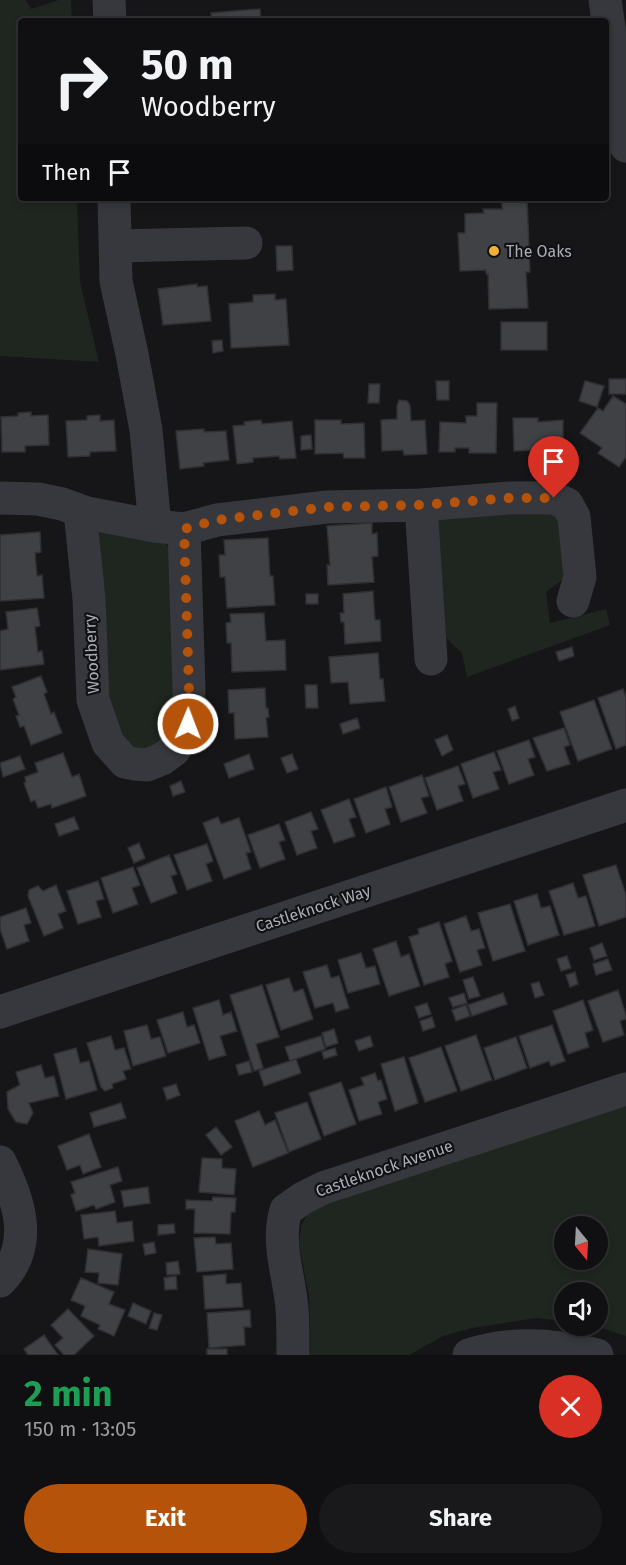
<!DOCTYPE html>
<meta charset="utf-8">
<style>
body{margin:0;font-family:"Fira Sans",sans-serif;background:#19191b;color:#f1f3f6;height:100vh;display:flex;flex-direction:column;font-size:22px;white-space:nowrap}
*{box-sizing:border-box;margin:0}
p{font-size:20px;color:#9c9d9f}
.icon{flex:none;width:33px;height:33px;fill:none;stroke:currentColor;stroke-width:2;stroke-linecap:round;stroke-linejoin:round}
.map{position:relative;height:1355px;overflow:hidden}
.side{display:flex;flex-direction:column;background:#101012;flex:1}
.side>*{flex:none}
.banner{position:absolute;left:18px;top:18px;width:591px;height:183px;border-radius:6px;box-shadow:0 3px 9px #0003,0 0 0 2px #303032;background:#101012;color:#f1f3f6;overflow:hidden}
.needle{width:39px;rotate:162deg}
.controls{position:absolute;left:554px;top:1216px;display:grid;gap:12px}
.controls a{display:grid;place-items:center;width:54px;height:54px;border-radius:50%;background:#101012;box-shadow:0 3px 9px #0003,0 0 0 2px #303032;font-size:30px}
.pin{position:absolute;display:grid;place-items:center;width:51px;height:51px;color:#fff;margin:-62px -26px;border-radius:50% 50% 50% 0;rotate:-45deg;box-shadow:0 0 6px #0007}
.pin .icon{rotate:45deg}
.me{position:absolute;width:66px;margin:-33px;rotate:1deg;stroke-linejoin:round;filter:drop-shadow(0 0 4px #0008)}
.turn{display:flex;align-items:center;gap:21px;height:126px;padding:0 24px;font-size:27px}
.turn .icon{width:78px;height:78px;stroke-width:2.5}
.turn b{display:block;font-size:42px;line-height:51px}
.then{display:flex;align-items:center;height:57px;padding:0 24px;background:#0003;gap:12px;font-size:22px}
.round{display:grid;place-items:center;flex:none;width:63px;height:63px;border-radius:32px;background:#19191b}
.overview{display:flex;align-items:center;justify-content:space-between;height:102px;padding:0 24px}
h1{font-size:36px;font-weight:700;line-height:45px;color:#1e9e55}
.action{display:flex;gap:12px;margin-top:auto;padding:12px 24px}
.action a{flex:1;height:69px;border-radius:36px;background:#b45309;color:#fff;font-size:24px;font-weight:700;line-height:69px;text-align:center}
.action a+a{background:#19191b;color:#f1f3f6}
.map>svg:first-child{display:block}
.green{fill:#1e261f;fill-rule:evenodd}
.building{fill:#404145;stroke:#303034;stroke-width:1.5}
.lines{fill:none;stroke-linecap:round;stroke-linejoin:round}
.minor{stroke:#37383d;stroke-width:33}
.route{stroke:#b45309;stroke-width:10;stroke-dasharray:0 18}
.poi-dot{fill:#f2b134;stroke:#111113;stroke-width:2}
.labels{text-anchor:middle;stroke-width:4.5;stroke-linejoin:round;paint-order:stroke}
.poi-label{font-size:16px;fill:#a8adb8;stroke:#111113;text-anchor:start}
.street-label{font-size:16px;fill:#a8adb8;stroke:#111113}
</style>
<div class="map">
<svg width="626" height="1355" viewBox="0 0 626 1355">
<rect width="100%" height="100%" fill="#161618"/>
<!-- green -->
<path class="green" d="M0 0H26L31 9 59 0H71L72 21H21V198H77L80 282 99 362 0 356Z
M557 511 569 575 546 592 550 623 606 609 610 625 467 677 462 653 446 638 438 520Z
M97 530 163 540 170 548 174 720 158 749 129 748 107 710Z
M626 1102V1336L595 1326H597V1293H564V1321L536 1318 472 1328 443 1336 409 1355H310L309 1297 299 1243 301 1226 307 1215 317 1207ZM564 1227H597V1260H564Z"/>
<!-- building -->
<path class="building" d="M260 9 261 21H212L211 13Z
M502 198H527L530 272H526L528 308 489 309 488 274H486V270L460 271 458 233H465V214L484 213 483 209H502Z
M276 246H292L293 270 277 271Z
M197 284V287L207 286 211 321 163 325 158 289Z
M275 294V300L286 299 289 345 231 348 229 304 253 302V295Z
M501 322H547V350H501Z
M222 340 223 351 213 353 212 341Z
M609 379H626V394H609Z
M436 381H449V400H437Z
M585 381 604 386 597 407 579 401Z
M369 384H380L379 403H368Z
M613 396 626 404V457L619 467 598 453 602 448 580 433 598 408 603 411Z
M399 400 407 401 410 405 411 421 425 420 427 454 404 455 403 450 382 451 381 420 397 419V406Z
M477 403H497L496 453H469V448H455V452H439L440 422 466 423V416H477Z
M31 412V416L48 415 49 445 25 446V452H2L1 417 18 416V413Z
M100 415V421L114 420 116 451 90 452V456L68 457 66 421 87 420V416Z
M513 418H538V422L563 420V455H541V450L514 451Z
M261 420 262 424 292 421 296 458 280 459 279 456 253 458V462L237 464 233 426 245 425 244 422Z
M315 420H341V424L364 423 365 458H344L343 453 315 454Z
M204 429V432L226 431 229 460 203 463 204 466 180 469 176 431Z
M311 435 312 449 301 450V436Z
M372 523V534L377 533 378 556 372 557 374 582 328 585 327 565H330L327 526Z
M40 532 41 552 35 553 37 576 42 575 44 598 0 601V535Z
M268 538 270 576H273L275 605 227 608 225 577H220L219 555H225L224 540Z
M373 591 375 620H380L381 641 345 644 344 622H341L340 613H344L343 594Z
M306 594H318V604H306Z
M37 608 40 626 35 627 38 652 42 651 44 664 0 670V631L8 629 6 612Z
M264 613 266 641 285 640 286 670 232 672 231 643H227L226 623 231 622 230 614Z
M572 647 574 656 559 661 556 652Z
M378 653 380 679H383L385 701 350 704 348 682 331 683 329 657Z
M41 676 47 692 44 694 51 714 54 712 62 733 31 745 24 726 20 727 16 716 19 715 13 699 16 697 12 687Z
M305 685H317L318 708H306Z
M265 688 266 708H268L269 717 266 718 268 737 235 739 234 713H229L228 690Z
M623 689 626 697V745L616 749 598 698Z
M594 700 612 749 578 761 560 712Z
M515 706 519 718 512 721 508 709Z
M357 718 360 728 343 734 340 724Z
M564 728 570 745 564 747 570 764 547 771 533 738Z
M447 735 453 750 442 756 435 740Z
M529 740 535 757 528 759 534 775 509 784 497 751Z
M494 752 501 770 493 772 499 789 473 798 461 764Z
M63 753 72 777 79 774 86 796 52 808 51 804 38 808 35 800 31 802 24 783 26 782 25 777 38 772 35 763Z
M249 754 254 769 229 778 224 764Z
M292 754 298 769 287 773 281 758Z
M20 756 25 769 3 777 0 763Z
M458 766 465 784 458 786 463 801 437 810 425 778Z
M422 775 429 796 421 798 427 813 401 822 389 787Z
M181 781 185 792 173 796 170 786Z
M386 787 392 807 385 809 390 824 366 833 354 799Z
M349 799 356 817 349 819 355 836 334 843 321 810Z
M311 812 318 829 311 831 317 848 297 855 285 822Z
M74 817 79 829 59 836 55 824Z
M218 817 221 824 239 818 251 852 246 853 251 869 224 879 203 823Z
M279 824 285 840 279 842 285 859 260 868 248 835Z
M139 843 145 858 134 863 128 848Z
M207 844 213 861 206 864 212 881 187 890 174 855Z
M169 855 177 874 171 876 177 893 151 903 137 868Z
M616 865 626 895V917L599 926 583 875Z
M133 867 140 885 132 888 138 904 113 913 101 878Z
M98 881 104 899 96 901 101 917 78 924 67 891Z
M573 883 578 898 586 896 595 926 564 935 549 891Z
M56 885 66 911 58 914 63 928 44 936 28 896 29 890 38 886 43 891Z
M537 894 541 908 550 906 559 935 528 945 514 901Z
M510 904 525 951 493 961 478 913Z
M26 908 31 923 24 925 29 941 7 949 0 929V917Z
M466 916 471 931 479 929 485 948 477 950 482 965 460 972 444 924Z
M439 922 452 961 445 964 449 977 424 985 409 937 419 934 418 929Z
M396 941 401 957 409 954 420 986 389 996 373 949Z
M602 943 607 956 594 960 590 948Z
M361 953 366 968 375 966 380 984 348 993 338 960Z
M567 956 571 968 561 971 557 959Z
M608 959 612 970 596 975 593 964Z
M327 965 331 978 339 976 349 1008 336 1012 333 1003 315 1008 303 972Z
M575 972 578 984 570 987 566 975Z
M473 977 480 996 469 999 463 980Z
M289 978 294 992 303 989 313 1019 281 1030 266 985Z
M539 982 544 995 535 998 531 984Z
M262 985 279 1037 256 1044 263 1068 254 1071 230 995Z
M618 990 626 1015V1019L620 1021 624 1035 603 1042 588 1001Z
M464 993 467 1003 453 1007 449 998Z
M503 993 507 1004 472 1016 468 1005Z
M219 1000 223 1015 231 1012 237 1031 220 1036 226 1055 209 1060 193 1008Z
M583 1000 593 1030 585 1033 589 1047 568 1054 553 1011Z
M427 1003 431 1014 419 1018 415 1007Z
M466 1005 470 1016 456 1021 452 1010Z
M183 1012 187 1027 194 1025 200 1043 168 1053 157 1020Z
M432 1017 435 1027 423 1031 420 1021Z
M147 1025 151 1039 160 1037 166 1056 133 1066 124 1031Z
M552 1025 565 1061 551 1066 549 1061 530 1068 519 1036Z
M334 1029 338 1043 326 1047 322 1033Z
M476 1035 492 1080 461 1091 445 1046Z
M111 1036 115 1050 124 1048 131 1069 123 1071 126 1079 112 1084 113 1088 105 1091 101 1087 87 1043Z
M321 1036 325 1049 290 1061 285 1047Z
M370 1036 373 1046 359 1051 355 1041Z
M516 1037 527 1068 495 1080 484 1048Z
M441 1047 457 1091 425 1102 409 1058Z
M76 1048 80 1063 89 1061 97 1090 66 1099 54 1054Z
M335 1048 337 1055 324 1059 322 1052Z
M404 1057 418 1103 395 1111 381 1064Z
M296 1059 301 1073 264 1086 259 1071Z
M249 1061 252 1072 239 1075 236 1065Z
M41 1065 45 1078 54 1076 59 1096 29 1103 33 1113 27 1124 16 1122 8 1109 7 1092 20 1085 16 1072Z
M375 1073 378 1081 381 1080 387 1099 378 1102 382 1114 359 1121 349 1090 364 1085 361 1078Z
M341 1082 356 1124 324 1136 309 1093Z
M176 1084 180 1095 167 1100 163 1088Z
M307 1102 321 1139 289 1152 275 1113Z
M121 1103 126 1118 94 1127 90 1113Z
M259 1111 265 1125 275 1120 288 1153 253 1167 235 1121Z
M216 1127 232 1147 221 1155 206 1135Z
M89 1134 101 1167 83 1174 80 1165 67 1170 58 1146Z
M202 1158 222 1159V1168L236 1169 234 1195 199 1192Z
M118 1167 122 1181 110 1185 115 1202 96 1209 94 1205 76 1211 71 1195 75 1193 71 1182Z
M148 1187 150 1203 124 1207 121 1191Z
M213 1197 236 1198 235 1212H231L230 1234 194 1233 195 1209H186V1200L212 1201Z
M115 1211 117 1223 132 1221 134 1241 99 1246 98 1237 84 1239 81 1215Z
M174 1224 175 1233 158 1235V1225Z
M215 1237 216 1244 231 1243 233 1269 197 1272 194 1238Z
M154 1242 156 1253 145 1255 143 1244Z
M88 1249 122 1254 118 1285 98 1283 99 1273 85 1272Z
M178 1261 180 1274 167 1275 166 1263Z
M226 1274V1284L241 1283 243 1307 205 1309 203 1276Z
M176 1276 177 1289 165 1290 164 1278Z
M81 1278 114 1292 109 1304 125 1310 114 1336 98 1329 100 1325 81 1316 85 1306 71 1300Z
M133 1303 151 1311 146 1324 128 1316Z
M68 1309 94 1336 74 1355H64L55 1345 63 1338 51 1325Z
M250 1310 251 1327H244L245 1345 209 1348 207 1313Z
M154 1313 162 1315 157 1330 149 1328Z
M44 1335 58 1355H28L24 1349Z
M207 1349H227V1355H207Z"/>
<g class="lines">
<!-- minor -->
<path class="minor" d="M109 0 110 21
M605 0 626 146
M114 198 116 281 132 354 146 430 155 526
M115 246 246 243
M0 498 38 499 62 504 87 513 155 526 184 529 217 520 327 507 421 505 510 498H554L567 504 574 517 580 577 573 601
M421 505 431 659
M80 511 89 599 93 700 108 743 125 762 135 764 147 765 162 759 174 750 183 737 188 724 189 689 184 529
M0 1012 626 805
M0 1162C19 1200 35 1245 0 1281
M293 1355C293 1339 293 1323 292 1308 289 1274 276 1243 286 1210L303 1198 323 1188 626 1089
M469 1355C511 1341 554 1344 597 1355"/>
</g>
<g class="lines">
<!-- route -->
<path class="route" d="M188 724 189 689 184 529 217 520 327 507 421 505 510 498H554"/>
</g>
<!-- markers -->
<circle class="poi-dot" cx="494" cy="251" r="6"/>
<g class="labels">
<!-- poi labels -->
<g class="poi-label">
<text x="506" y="257">The Oaks</text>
</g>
<!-- street labels -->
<g class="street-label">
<text transform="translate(91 654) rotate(-93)" y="6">Woodberry</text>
<text transform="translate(313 908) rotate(-18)" y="6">Castleknock Way</text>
<text transform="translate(384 1168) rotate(-19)" y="6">Castleknock Avenue</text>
</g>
</g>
</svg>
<div class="controls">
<a><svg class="needle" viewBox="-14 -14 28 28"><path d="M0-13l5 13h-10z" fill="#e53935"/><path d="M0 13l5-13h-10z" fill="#9c9d9f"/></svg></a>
<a><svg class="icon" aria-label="sound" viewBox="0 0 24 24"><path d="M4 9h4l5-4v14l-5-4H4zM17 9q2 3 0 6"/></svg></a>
</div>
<div class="pin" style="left:554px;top:498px;background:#d93025"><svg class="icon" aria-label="arrive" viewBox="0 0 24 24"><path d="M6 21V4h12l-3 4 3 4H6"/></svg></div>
<svg class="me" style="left:188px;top:724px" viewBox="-20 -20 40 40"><circle r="17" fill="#b45309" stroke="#fff" stroke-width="3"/><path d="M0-11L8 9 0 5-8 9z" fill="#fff"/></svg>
<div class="banner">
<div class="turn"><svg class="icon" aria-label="right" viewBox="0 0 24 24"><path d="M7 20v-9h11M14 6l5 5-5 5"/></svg><div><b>50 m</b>Woodberry</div></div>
<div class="then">Then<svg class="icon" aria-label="arrive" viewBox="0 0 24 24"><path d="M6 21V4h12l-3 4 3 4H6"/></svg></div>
</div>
</div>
<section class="side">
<div class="overview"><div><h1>2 min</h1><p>150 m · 13:05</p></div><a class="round" style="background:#d93025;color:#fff"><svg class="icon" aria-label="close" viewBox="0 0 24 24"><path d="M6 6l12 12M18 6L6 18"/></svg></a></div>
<div class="action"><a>Exit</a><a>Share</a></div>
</section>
